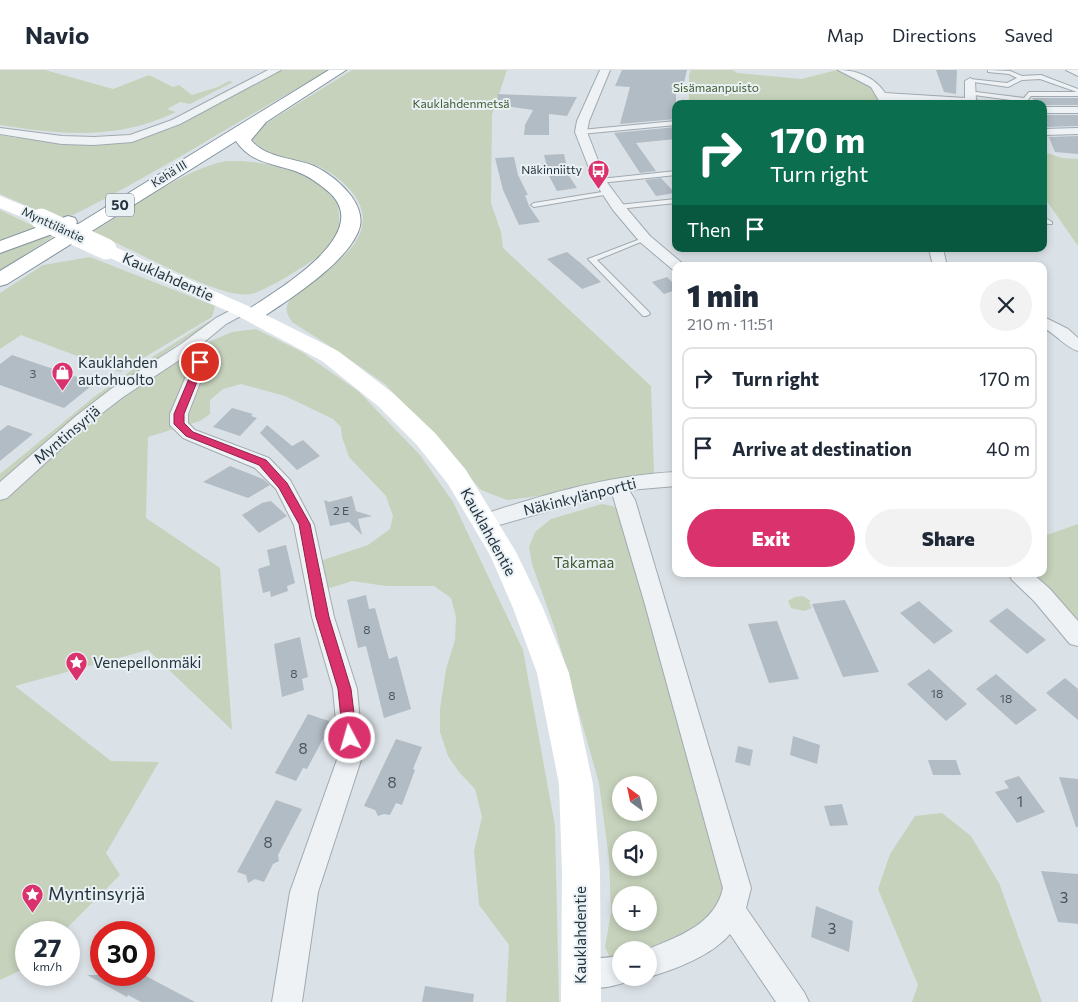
<!DOCTYPE html>
<meta charset="utf-8">
<style>
body{margin:0;font-family:Commissioner,sans-serif;background:#f2f2f3;color:#1f2937;height:100vh;display:flex;flex-direction:column;font-size:19px;white-space:nowrap}
*{box-sizing:border-box;margin:0}
p{font-size:16px;color:#747a83}
.icon{flex:none;width:28px;height:28px;fill:none;stroke:currentColor;stroke-width:2;stroke-linecap:round;stroke-linejoin:round}
.map{position:relative;flex:1;overflow:hidden}
.details{position:absolute;left:672px;top:192px;width:375px;height:315px;display:flex;flex-direction:column;background:#fff;border-radius:10px;box-shadow:0 2px 8px #0003}
.details>*{flex:none}
.top-card{position:absolute;left:672px;top:30px;width:375px;height:152px;border-radius:10px;box-shadow:0 2px 8px #0003;background:#0b6e4f;color:#fff;overflow:hidden}
.needle{width:32px;rotate:327deg}
.controls{position:absolute;left:612px;top:706px;display:grid;gap:10px}
.controls a{display:grid;place-items:center;width:45px;height:45px;border-radius:50%;background:#fff;box-shadow:0 2px 8px #0003;font-size:25px}
.speed{position:absolute;left:15px;top:851px;display:flex;gap:10px;font-size:25px;font-weight:700;text-align:center}
.speed>*{display:grid;place-content:center;width:65px;height:65px;border-radius:50%;background:#fff;box-shadow:0 2px 8px #0003;line-height:1}
.speed small{font-size:12px;font-weight:400}
.speed .limit{border:8px solid #d22;background:#fff;color:#111}
.pin{position:absolute;display:grid;place-items:center;width:42px;height:42px;color:#fff;margin:-21px;border:2px solid #fff;border-radius:50%;box-shadow:0 1px 5px #0007}
.me{position:absolute;width:55px;margin:-28px;rotate:354deg;stroke-linejoin:round;filter:drop-shadow(0 0 4px #0008)}
.turn{display:flex;align-items:center;gap:18px;height:105px;padding:0 15px;font-size:22px}
.turn .icon{width:65px;height:65px;stroke-width:2.5}
.turn b{display:block;font-size:35px;line-height:42px}
.then{display:flex;align-items:center;height:48px;padding:0 15px;background:#0003;gap:10px;font-size:19px}
.round{display:grid;place-items:center;flex:none;width:52px;height:52px;border-radius:26px;background:#f2f2f3}
.overview{display:flex;align-items:center;justify-content:space-between;height:85px;padding:0 15px}
h1{font-size:30px;font-weight:800;line-height:38px}
.primary-button{display:flex;gap:10px;margin-top:auto;padding:10px 15px}
.primary-button a{flex:1;height:58px;border-radius:30px;background:#da326d;color:#fff;font-size:20px;font-weight:800;line-height:58px;text-align:center}
.primary-button a+a{background:#f2f2f3;color:#1f2937}
ul{padding:0;list-style:none}
li{display:flex;align-items:center;gap:15px;height:62px;margin:0 10px 8px;padding:0 5px;border:2px solid #e0e1e3;border-radius:10px}
li div{flex:1}
li b{display:block;font-size:19px}
li em{font-style:normal}
header{display:flex;align-items:center;gap:30px;box-sizing:border-box;height:70px;padding:0 25px;background:#fff;border-bottom:1px solid #e0e1e3}
header strong{font-size:24px}
nav{display:flex;gap:28px;margin-inline-start:auto;font-size:18px}
.map>svg:first-child{display:block}
.green{fill:#c6d2bb;fill-rule:evenodd}
.building{fill:#b2bcc4}
.lines{fill:none;stroke-linecap:round;stroke-linejoin:round}
.lane-casing{stroke:#a0aab1;stroke-width:2}
.street-casing{stroke:#a0aab1;stroke-width:2}
.highway-casing{stroke:#81939f;stroke-width:2}
.lane{fill:#eef2f5;fill-rule:evenodd}
.street{fill:#eef2f5;fill-rule:evenodd}
.secondary{fill:#fff;fill-rule:evenodd}
.highway{fill:#fff;fill-rule:evenodd}
.secondary-bridge-far1{stroke:#fff;stroke-width:16}
.secondary-bridge{stroke:#fff;stroke-width:21}
.route{fill:#da326d;stroke:#8e2047}
.labels{text-anchor:middle;stroke-width:4;stroke-linejoin:round;paint-order:stroke}
.far-park-label{font-size:12px;fill:#415b30;stroke:#eaf1f5}
.far-poi-label{font-size:12px;fill:#24333e;stroke:#eaf1f5;text-anchor:end}
.far-street-label{font-size:12px;fill:#24333e;stroke:#eaf1f5}
.number-label{font-size:12px;fill:#485560}
.shield{fill:#eaf1f5;stroke:#5f6c75;stroke-width:1}
.shield-label{font-size:14px;font-weight:bold;fill:#24333e}
.street-label{font-size:15px;fill:#24333e;stroke:#eaf1f5}
.poi-label{font-size:15px;fill:#24333e;stroke:#eaf1f5;text-anchor:start}
.park-label{font-size:15px;fill:#415b30;stroke:#eaf1f5}
.near-number-label{font-size:15px;fill:#485560}
.near-poi-label{font-size:18px;fill:#24333e;stroke:#eaf1f5;text-anchor:start}
</style>
<header>
<strong>Navio</strong>
<nav><a>Map</a><a>Directions</a><a>Saved</a></nav>
</header>
<div class="map">
<svg width="1078" height="932" viewBox="0 0 1078 932">
<rect width="100%" height="100%" fill="#dbe2e7"/>
<!-- green -->
<path class="green" d="M0 0H45L113 19 149 5 173 17 179 15 192 25 218 17 229 11 233 12 190 34 180 32 167 39 176 42C119 70 61 65 0 55Z
M280 0H330C240 49 154 106 61 151L0 124V65L17 68 82 73 135 70 173 58Z
M352 0H507L492 45 491 133 501 162 503 178 651 316 654 403 539 426 507 430 481 420 386 315 339 282 292 252C283 240 286 234 295 224 321 203 380 173 358 131 350 116 333 103 318 96 300 89 261 86 252 68L254 61Z
M691 0H732L738 3 801 9 837 0 868 15 877 25 880 34H689V5Z
M1044 82 1062 88 1078 89V176L1044 127Z
M226 91C261 90 306 98 330 125 332 127 336 131 337 134 340 143 339 156 340 165 333 171 327 178 321 184 309 194 266 221 251 224 219 231 128 174 91 163 130 140 183 99 226 91Z
M0 140 42 160 0 173Z
M74 153 0 201V181L43 167Z
M90 187 215 236 212 247 120 302 21 265 0 279V223L43 195Z
M209 251H213L135 303 98 331 0 414V404L94 327 132 300Z
M256 259 302 282 358 321 420 385 453 432 523 580 555 756 559 932H506L509 875 479 835 474 781 482 747 475 719 459 702 448 686 440 662V639L446 599 455 570 456 547 451 528 434 516H386L352 511 327 519 320 491 368 475 390 459 393 446 386 426 349 387 342 367 341 357 333 349 285 326 241 314 223 319 210 330V344L200 351 148 367 146 448 220 498 232 660 148 580 15 616 111 691 159 692 106 783 120 805 63 862H26V898L0 910V431L83 356 149 306 206 273 232 262Z
M602 434 613 436 620 441 728 811 723 835 706 853 675 871 648 880H621V888L609 886 605 877 611 842 609 789 599 713 556 562 532 494 529 477 535 462 551 449ZM621 715H649V742H621ZM621 770H649V798H621ZM621 825H649V852H621Z
M1078 454V554L1029 504H1044V466Z
M803 526 811 531 809 532 812 538 804 541 791 538 788 531 795 527Z
M942 743 971 766 999 813 1042 932H912L918 915 878 819 890 784 915 746Z"/>
<!-- building -->
<path class="building" d="M622 0H687L682 21H676V49L620 54 630 17 615 16Z
M936 0H957L956 24 944 22Z
M498 24 577 27 567 46 549 44V65H524L525 55 533 40 497 35Z
M1032 28H1078V35H1044L1037 34Z
M1044 45H1078V56L1045 57Z
M676 57V69L636 73 656 101 640 103 614 63Z
M1078 66V84L1055 82 1049 67Z
M564 84 569 106 577 118 557 121 542 93H546L544 85Z
M514 87 518 105 528 125H525L529 136 540 152 519 155 503 120 495 88Z
M661 108 675 123 656 126 645 110Z
M567 182 584 196 601 212 582 219 547 189Z
M667 207 676 216V220L664 224 652 212Z
M12 285 95 313 64 338 0 315V294Z
M232 338 253 344 251 346 257 348 240 366 213 357Z
M8 355 33 364 0 391V361Z
M267 355 292 376 303 370 320 386 297 400 260 363Z
M230 396 263 409 270 415 248 428 203 412Z
M352 426 356 441 372 446 358 449 362 465 349 452 330 456 324 430 329 432Z
M271 431 287 446 259 463 242 445 262 433Z
M286 475 295 513 287 516 288 521 271 527 270 521 263 523 258 499 270 495 267 480Z
M366 525 369 539 375 538 389 589 397 586 411 639 384 648 366 576 358 578 347 530Z
M845 530 879 602 843 607 812 534Z
M919 531 953 561 934 574 900 543Z
M1007 538 1046 570 1027 584 989 551Z
M777 551 799 609 769 613 748 554Z
M300 567 308 607 302 609 304 620 282 627 274 574Z
M929 599 967 634 946 651 907 614Z
M996 604 1037 640 1016 655 976 619Z
M1065 608 1078 619V650L1046 623Z
M308 644 332 652 307 699 303 698 296 711 275 703Z
M793 666 820 675 817 694 790 685Z
M396 669 422 677 413 699 415 700 402 735 396 733 390 745 384 744 378 746 375 740 364 736Z
M738 676 753 680 750 696 735 692Z
M928 690H956L961 705H933Z
M1019 706 1045 742 1017 753 995 722 1009 718 1004 711Z
M1059 707 1078 709V757H1076Z
M276 730 302 739 278 785 279 791 273 794 264 812 255 809 248 813 246 805 237 802Z
M842 734 848 755 830 756 824 736Z
M1041 801 1078 804V854L1058 852Z
M816 836 853 851 849 882 811 867Z
M87 905H144L195 932H141L128 925 127 927Z
M425 916 474 924 473 932H422Z"/>
<g class="lines">
<defs>
<path id="lane" d="M988 0 1010 1 1022 6 1041 5 1078 19V26H1031L1026 32 974 25 973 24 976 22 1024 28 1029 22H1077L1040 9 1022 10 1008 17 967 11 970 9 1007 13 1017 8 1009 4 988 2Z
M676 51V55L581 64 578 62 581 60Z
M676 101V105L600 113 597 111 600 109Z
M608 121 610 122V124L534 137 531 135 534 133Z
M676 129V133L618 139 615 137 618 135Z
M1044 147 1052 152V154H1048L1044 152Z
M643 168 648 169 597 190 649 242 650 244 646 246H643L588 189Z"/>
<path id="street" d="M268 0H281L180 54 132 72 94 75 62 74 0 64V58L62 66 94 67 130 65 172 50Z
M600 0H610L589 51 587 62 606 111 623 134 650 166 682 193 684 196H676V200L672 199 640 172 613 140 594 111 575 62 577 51Z
M838 0C856 0 875 7 885 23L965 28V11L970 8 975 11 976 30 987 34 890 30 892 34H881L871 17Z
M1066 0H1078V6Z
M1044 37H1078V43H1044Z
M1078 58V64L1044 65V59Z
M929 179H943L947 196H933Z
M241 235 246 237 249 240 246 243 226 254 197 278 203 281 208 292 188 344V353L195 360 269 388 290 410 314 455 334 547 357 619 363 684 318 822 302 932H272L290 822 339 684 333 619 312 547 294 455 276 419 255 398 183 368 170 355V344L192 292 187 285 123 327 88 354 7 428 0 430V412L76 346 111 319 181 274 216 248Z
M1044 247 1068 259 1078 268V281C1067 278 1055 264 1044 258Z
M676 402V416L629 420 635 430 751 818 746 838 804 922 809 932H776L730 864C711 886 676 899 649 907V880H646C677 867 715 855 723 818L644 531 612 423 485 459 478 456 475 451 478 446C543 425 608 405 676 402Z
M1009 504H1033L1050 519 1078 551V576L1070 574 1034 531 1012 510Z
M621 885V908H632L631 910C612 918 591 921 572 913L567 903 572 893C588 886 604 890 621 885Z"/>
<path id="highway" d="M329 0H346L266 52 251 70C265 88 294 88 314 96 329 103 342 114 352 127 358 136 362 146 360 156 352 190 288 230 260 249L253 251 246 249 242 245 246 241C275 221 373 166 331 124 320 114 309 106 295 101 272 93 251 93 236 71L7 214 0 216V201L74 156 0 183V171L68 146 75 148 77 152 75 156Z"/>
</defs>
<!-- lane casing -->
<use href="#lane" class="lane-casing"/>
<!-- street casing -->
<use href="#street" class="street-casing"/>
<!-- highway casing -->
<use href="#highway" class="highway-casing"/>
<!-- lane -->
<use href="#lane" class="lane"/>
<!-- street -->
<use href="#street" class="street"/>
<!-- secondary -->
<path class="secondary" d="M0 126 45 144 47 148 45 152 38 154 0 138Z
M106 173 248 236 338 281 394 324 435 363 466 400 516 482 543 538 569 603 593 714 600 801 601 932H561L562 801 559 714 537 603 513 538 490 485 448 414 417 375 378 336 322 291 234 244 99 183 96 179 99 175Z"/>
<!-- highway -->
<use href="#highway" class="highway"/>
<!-- secondary-bridge-far1 -->
<path class="secondary-bridge-far1" d="M38 148 44 151"/>
<!-- secondary-bridge -->
<path class="secondary-bridge" d="M41 149 106 179"/>
</g>
<!-- route -->
<path class="route" d="M200 289 205 292 184 344V353L193 362 266 390 287 413 310 454 329 547 351 619 357 668 355 672 350 674 345 672 343 668 338 619 316 547 299 454 279 418 259 395 186 366 174 354V344L196 292Z"/>
<!-- icons -->
<defs>
<symbol id="bus-pin" viewBox="-11 -11 22 30"><path d="M0 17L-7.5 6A9.5 9.5 0 1 1 7.5 6Z" fill="#da326d" stroke="#eaf1f5"/><path d="M-5-6H5V4H4V6H2V4H-2V6H-4V4H-5ZM-3.5-4V0h7V-4ZM-3.5 1.2v1.5H-2V1.2ZM2 1.2v1.5H3.5V1.2Z" fill="#fff"/></symbol>
<symbol id="shop-pin" viewBox="-11 -11 22 30"><path d="M0 17L-7.5 6A9.5 9.5 0 1 1 7.5 6Z" fill="#da326d" stroke="#eaf1f5"/><path d="M-5-2.5h2.3a2.7 3.5 0 0 1 5.4 0H5L5.5 6h-11ZM-1.5-2.5h3a1.5 2.3 0 0 0-3 0Z" fill="#fff"/></symbol>
<symbol id="sight-pin" viewBox="-11 -11 22 30"><path d="M0 17L-7.5 6A9.5 9.5 0 1 1 7.5 6Z" fill="#da326d" stroke="#eaf1f5"/><path d="M0-6L1.8-2.2L6-1.7L2.9 1.2L3.7 5.4L0 3.3L-3.7 5.4L-2.9 1.2L-6-1.7L-1.8-2.2Z" fill="#fff"/></symbol>
</defs>
<g fill-rule="evenodd">
<use href="#bus-pin" x="586" y="88" width="25" height="34"/>
<use href="#shop-pin" x="50" y="290" width="25" height="34"/>
<use href="#sight-pin" x="64" y="580" width="25" height="34"/>
<use href="#sight-pin" x="20" y="812" width="25" height="34"/>
</g>
<g class="labels">
<!-- far-park labels -->
<g class="far-park-label">
<text x="716" y="22">Sisämaanpuisto</text>
<text x="461" y="38">Kauklahdenmetsä</text>
</g>
<!-- far-poi labels -->
<g class="far-poi-label">
<text x="582" y="104">Näkinniitty</text>
</g>
<!-- far-street labels -->
<g class="far-street-label">
<text transform="translate(169 104) rotate(-32)" y="4">Kehä III</text>
<text transform="translate(53 155) rotate(25)" y="4">Mynttiläntie</text>
</g>
<!-- number labels -->
<g class="number-label">
<text x="33" y="308">3</text>
<text x="341" y="445">2 E</text>
<text x="367" y="564">8</text>
<text x="294" y="608">8</text>
<text x="937" y="628">18</text>
<text x="392" y="630">8</text>
<text x="1006" y="633">18</text>
</g>
<!-- shield labels -->
<rect class="shield" x="106" y="123.5" width="28" height="23" rx="4"/>
<g class="shield-label">
<text x="120" y="140">50</text>
</g>
<!-- street labels -->
<g class="street-label">
<text transform="translate(168 207) rotate(24)" y="5">Kauklahdentie</text>
<text transform="translate(67 365) rotate(-40)" y="5">Myntinsyrjä</text>
<text transform="translate(580 427) rotate(-14)" y="5">Näkinkylänportti</text>
<text transform="translate(488 462) rotate(61)" y="5">Kauklahdentie</text>
<text transform="translate(581 865) rotate(-90)" y="5">Kauklahdentie</text>
</g>
<!-- poi labels -->
<g class="poi-label">
<text x="78" y="298">Kauklahden<tspan x="78" dy="17">autohuolto</tspan></text>
<text x="93" y="598">Venepellonmäki</text>
</g>
<!-- park labels -->
<g class="park-label">
<text x="584" y="498">Takamaa</text>
</g>
<!-- near-number labels -->
<g class="near-number-label">
<text x="303" y="684">8</text>
<text x="392" y="718">8</text>
<text x="1020" y="737">1</text>
<text x="268" y="778">8</text>
<text x="1064" y="833">3</text>
<text x="832" y="864">3</text>
</g>
<!-- near-poi labels -->
<g class="near-poi-label">
<text x="48" y="830">Myntinsyrjä</text>
</g>
</g>
</svg>
<div class="controls">
<a><svg class="needle" viewBox="-14 -14 28 28"><path d="M0-13l5 13h-10z" fill="#e53935"/><path d="M0 13l5-13h-10z" fill="#747a83"/></svg></a>
<a><svg class="icon" aria-label="sound" viewBox="0 0 24 24"><path d="M4 9h4l5-4v14l-5-4H4zM17 9q2 3 0 6"/></svg></a>
<a>+</a>
<a>−</a>
</div>
<div class="speed"><div>27<small>km/h</small></div><div class="limit">30</div></div>
<div class="pin" style="left:200px;top:292px;background:#d93025"><svg class="icon" aria-label="arrive" viewBox="0 0 24 24"><path d="M6 21V4h12l-3 4 3 4H6"/></svg></div>
<svg class="me" style="left:350px;top:668px" viewBox="-20 -20 40 40"><circle r="17" fill="#da326d" stroke="#fff" stroke-width="3"/><path d="M0-11L8 9 0 5-8 9z" fill="#fff"/></svg>
<div class="top-card">
<div class="turn"><svg class="icon" aria-label="right" viewBox="0 0 24 24"><path d="M7 20v-9h11M14 6l5 5-5 5"/></svg><div><b>170 m</b>Turn right</div></div>
<div class="then">Then<svg class="icon" aria-label="arrive" viewBox="0 0 24 24"><path d="M6 21V4h12l-3 4 3 4H6"/></svg></div>
</div>
<section class="details">
<div class="overview"><div><h1>1 min</h1><p>210 m · 11:51</p></div><a class="round"><svg class="icon" aria-label="close" viewBox="0 0 24 24"><path d="M6 6l12 12M18 6L6 18"/></svg></a></div>
<ul>
<li><svg class="icon" aria-label="right" viewBox="0 0 24 24"><path d="M7 20v-9h11M14 6l5 5-5 5"/></svg><div><b>Turn right</b></div><em>170 m</em></li>
<li><svg class="icon" aria-label="arrive" viewBox="0 0 24 24"><path d="M6 21V4h12l-3 4 3 4H6"/></svg><div><b>Arrive at destination</b></div><em>40 m</em></li>
</ul>
<div class="primary-button"><a>Exit</a><a>Share</a></div>
</section>
</div>
